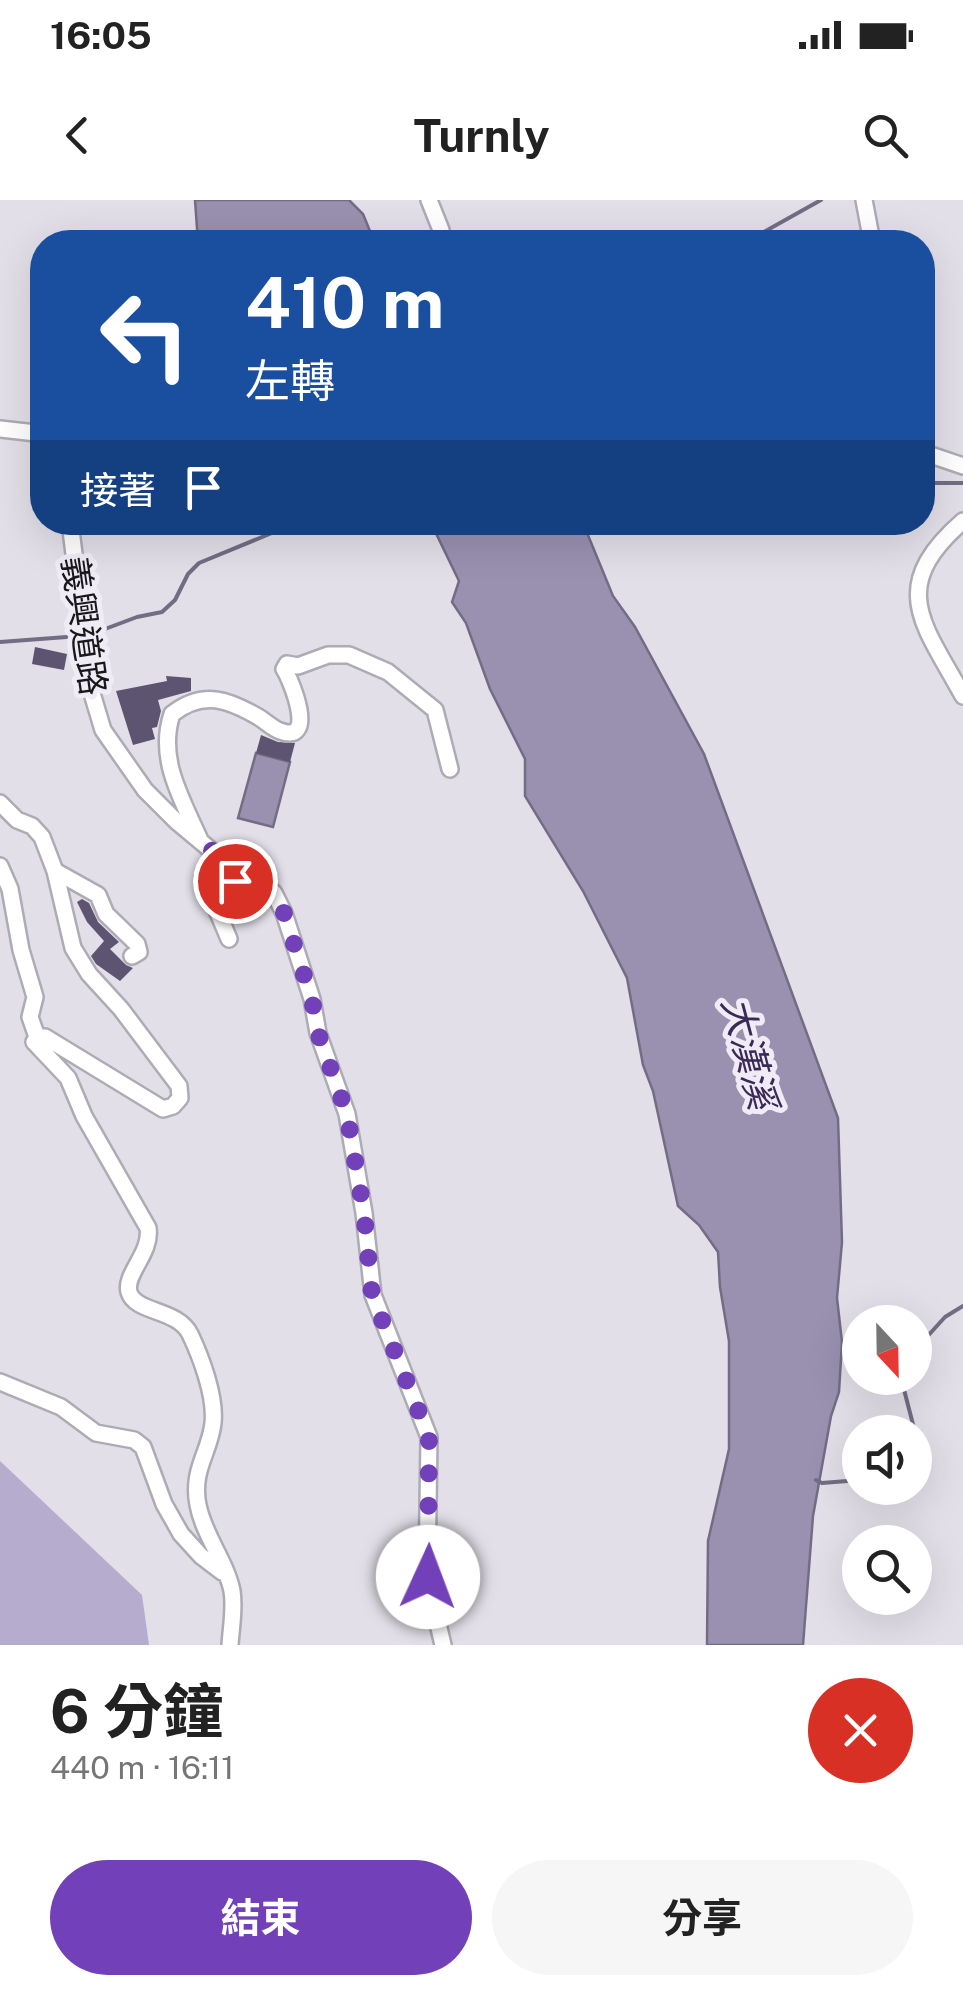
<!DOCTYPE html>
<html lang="zh-TW">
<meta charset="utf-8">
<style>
body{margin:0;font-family:"Public Sans","Noto Sans TC",sans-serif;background:#f6f6f6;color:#222;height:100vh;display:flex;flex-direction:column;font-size:38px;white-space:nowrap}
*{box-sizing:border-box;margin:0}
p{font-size:32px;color:#767676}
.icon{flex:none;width:55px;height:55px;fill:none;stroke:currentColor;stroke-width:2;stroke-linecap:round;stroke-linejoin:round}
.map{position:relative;height:1445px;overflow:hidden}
.details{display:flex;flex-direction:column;background:#fff;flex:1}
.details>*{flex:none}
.top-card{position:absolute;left:30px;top:30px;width:905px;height:305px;border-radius:40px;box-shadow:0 10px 40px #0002;background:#1a4fa0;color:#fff;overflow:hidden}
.needle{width:65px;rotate:158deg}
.tools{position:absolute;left:842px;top:1105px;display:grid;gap:20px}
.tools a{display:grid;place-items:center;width:90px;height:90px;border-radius:50%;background:#fff;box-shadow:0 10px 40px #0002;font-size:50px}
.pin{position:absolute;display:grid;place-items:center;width:85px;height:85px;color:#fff;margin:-42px;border:5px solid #fff;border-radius:50%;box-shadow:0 2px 10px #0007}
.me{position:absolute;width:110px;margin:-55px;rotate:2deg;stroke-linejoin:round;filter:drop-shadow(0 0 8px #0008)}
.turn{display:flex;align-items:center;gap:35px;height:210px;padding:0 50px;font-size:45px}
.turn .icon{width:130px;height:130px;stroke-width:2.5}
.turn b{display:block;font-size:70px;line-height:85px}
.then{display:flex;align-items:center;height:95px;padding:0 50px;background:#0003;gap:20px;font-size:38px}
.round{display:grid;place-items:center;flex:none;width:105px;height:105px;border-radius:52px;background:#f6f6f6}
.headline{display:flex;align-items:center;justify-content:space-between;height:170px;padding:0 50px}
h1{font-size:60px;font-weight:700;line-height:75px}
.button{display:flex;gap:20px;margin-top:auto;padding:20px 50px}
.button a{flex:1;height:115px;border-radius:60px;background:#7241b9;color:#fff;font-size:40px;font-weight:700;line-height:115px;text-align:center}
.button a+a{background:#f6f6f6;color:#222}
.status{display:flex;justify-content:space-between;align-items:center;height:70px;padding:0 50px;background:#fff;direction:ltr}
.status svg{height:28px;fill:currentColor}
header{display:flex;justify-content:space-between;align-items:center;height:130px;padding:0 50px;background:#fff;font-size:45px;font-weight:700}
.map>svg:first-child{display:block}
.forest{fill:#b6acce}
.water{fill:#9a91b1;stroke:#736d84;stroke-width:2.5}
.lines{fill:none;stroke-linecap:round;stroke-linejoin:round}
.stream{stroke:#736d84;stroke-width:4}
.building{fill:#5d5471}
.minor-casing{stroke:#adabb4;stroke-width:20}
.minor{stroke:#fff;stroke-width:15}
.route{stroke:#7241b9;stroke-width:18;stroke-dasharray:0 32.4}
.labels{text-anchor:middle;stroke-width:10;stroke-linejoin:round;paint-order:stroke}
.street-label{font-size:35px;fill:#19181b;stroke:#efecf6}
.water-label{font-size:38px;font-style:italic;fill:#3a2a57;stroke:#efecf6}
</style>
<div class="status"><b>16:05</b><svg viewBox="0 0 49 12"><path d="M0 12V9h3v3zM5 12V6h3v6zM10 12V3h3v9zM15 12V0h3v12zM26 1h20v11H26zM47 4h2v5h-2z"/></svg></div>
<header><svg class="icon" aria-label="back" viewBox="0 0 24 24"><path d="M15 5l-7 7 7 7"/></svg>Turnly<svg class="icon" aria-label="search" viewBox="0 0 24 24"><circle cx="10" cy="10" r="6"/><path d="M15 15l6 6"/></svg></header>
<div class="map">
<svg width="963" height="1445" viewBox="0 0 963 1445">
<rect width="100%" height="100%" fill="#e2dfe8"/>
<!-- forest -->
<path class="forest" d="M0 1261 142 1395 149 1445H0Z"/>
<!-- water -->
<path class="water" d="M195 0H349L363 14 372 36 380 42H198Z
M431 323H583L613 396 635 427 704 554 838 918 842 1042 837 1098 842 1142 839 1192 831 1216 813 1316 803 1445H707L708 1341 729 1249V1141L720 1087 718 1052 699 1025 678 1006 653 891 643 865 627 778 583 691 525 596V559L490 489 466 423 452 402 459 381Z
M256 553 290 562 273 627 238 618Z"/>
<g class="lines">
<!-- stream -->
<path class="stream" d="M746 42 821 0
M922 283H963
M89 435 137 417 162 412 175 400 188 374 199 363 279 330 288 322
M0 442 80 436
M915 1150 945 1117 963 1106
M901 1178 916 1236 915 1272
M816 1280 822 1283 860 1280"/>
</g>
<!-- building -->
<path class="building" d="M35 447 67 454 64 470 32 464Z
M166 476 191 478V491L158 500 161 511 157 527 152 528 155 539 133 545 116 491 167 481Z
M261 535 278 542 295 543 290 562 256 553Z
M82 699 89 703 98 722 119 742 110 749 126 765 133 768 120 781 96 764 91 756 104 741 87 722 77 702Z"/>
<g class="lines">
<defs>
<path id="minor" d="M429 0 441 30
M864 0 872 42
M0 229 36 233 42 237
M922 252 963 266
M963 321C886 388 924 424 963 496
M70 322 91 490 103 530 145 590 176 621 224 661 261 682 274 693 284 713 312 799 318 833 347 914 364 1013 373 1095 429 1237 427 1377 443 1445
M0 603 17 620 32 626 42 637 55 671 73 748 89 774 121 809 179 886 180 898 173 906 163 909 45 837H37L34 842 68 878 84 916 148 1028C152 1053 124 1074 129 1092 135 1113 178 1109 190 1134 201 1157 216 1197 213 1223 210 1252 191 1270 198 1305 204 1336 226 1361 232 1391 235 1408 231 1428 230 1445
M200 640C182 599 157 559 172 514 203 490 228 499 260 518 266 522 274 529 280 531 318 545 291 480 284 469L287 464 298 466 328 455H349L388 472 435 510 450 569
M213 663 237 686 229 690 210 675 203 677 229 739
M0 666 10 689 21 750 35 797 30 817 37 837
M55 671 98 695 106 714 137 744 139 752 132 756
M0 1182 61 1207 96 1233 134 1240 143 1247 164 1304 181 1334 201 1356 222 1372"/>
</defs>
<!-- minor casing -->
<use href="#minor" class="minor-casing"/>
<!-- minor -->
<use href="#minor" class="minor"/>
</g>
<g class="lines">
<!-- route -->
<path class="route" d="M235 681 203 656 202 644 274 693 284 713 312 800 318 833 347 914 364 1013 372 1095 429 1237 428 1377"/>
</g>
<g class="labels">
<!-- street labels -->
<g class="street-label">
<text transform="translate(84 426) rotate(82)" y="12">義興道路</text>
</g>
<!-- water labels -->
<g class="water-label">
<text transform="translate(749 853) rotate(75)" y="13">大漢溪</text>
</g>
</g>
</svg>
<div class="tools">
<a><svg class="needle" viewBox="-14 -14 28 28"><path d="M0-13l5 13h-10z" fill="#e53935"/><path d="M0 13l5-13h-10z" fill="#767676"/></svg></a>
<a><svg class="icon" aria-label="sound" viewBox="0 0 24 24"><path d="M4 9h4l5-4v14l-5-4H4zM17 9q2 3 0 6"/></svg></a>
<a><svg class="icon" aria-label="search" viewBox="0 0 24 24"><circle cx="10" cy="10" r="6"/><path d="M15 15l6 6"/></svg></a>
</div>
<div class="pin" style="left:235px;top:681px;background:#d93025"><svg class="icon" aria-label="arrive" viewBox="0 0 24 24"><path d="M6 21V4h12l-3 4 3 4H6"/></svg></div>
<svg class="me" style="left:428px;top:1377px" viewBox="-20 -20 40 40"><circle r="19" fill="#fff"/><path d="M0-13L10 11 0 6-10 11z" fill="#7241b9"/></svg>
<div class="top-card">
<div class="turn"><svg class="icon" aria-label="left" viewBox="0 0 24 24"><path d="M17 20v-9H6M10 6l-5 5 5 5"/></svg><div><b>410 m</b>左轉</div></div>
<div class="then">接著<svg class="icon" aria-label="arrive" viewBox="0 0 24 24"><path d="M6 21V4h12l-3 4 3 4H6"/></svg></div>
</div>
</div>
<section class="details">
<div class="headline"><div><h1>6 分鐘</h1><p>440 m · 16:11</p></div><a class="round" style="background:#d93025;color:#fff"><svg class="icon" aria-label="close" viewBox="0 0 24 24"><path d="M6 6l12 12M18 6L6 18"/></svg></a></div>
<div class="button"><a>結束</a><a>分享</a></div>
</section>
